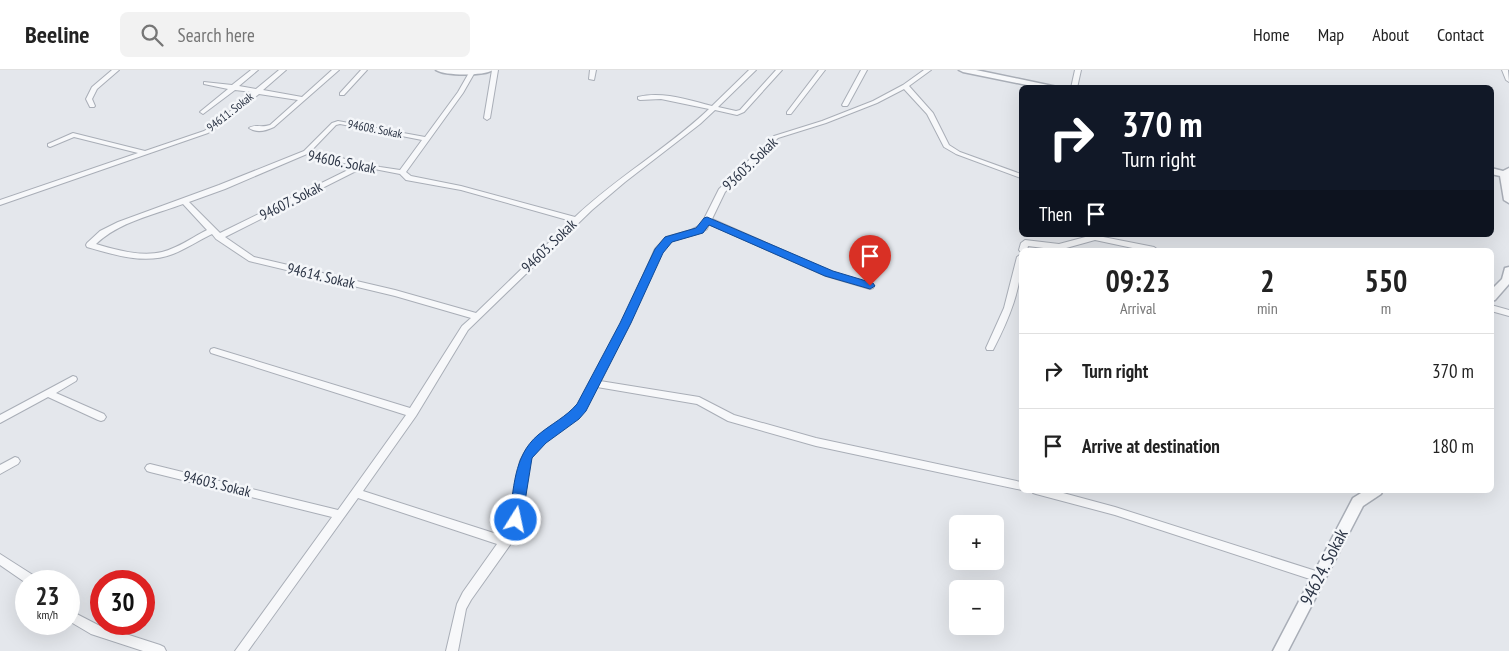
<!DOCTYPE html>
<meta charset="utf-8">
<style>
body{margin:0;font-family:"PT Sans Narrow",sans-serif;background:#f2f2f2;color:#222;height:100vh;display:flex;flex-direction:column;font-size:19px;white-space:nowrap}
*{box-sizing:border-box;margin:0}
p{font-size:16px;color:#767676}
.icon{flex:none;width:28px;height:28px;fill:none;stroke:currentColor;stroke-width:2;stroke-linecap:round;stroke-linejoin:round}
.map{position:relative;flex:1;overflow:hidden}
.sheet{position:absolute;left:1019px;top:178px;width:475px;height:245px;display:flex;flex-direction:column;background:#fff;border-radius:8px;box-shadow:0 5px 20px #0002}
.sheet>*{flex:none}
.hud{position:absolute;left:1019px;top:15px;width:475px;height:152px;border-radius:8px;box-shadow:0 5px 20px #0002;background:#111827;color:#fff;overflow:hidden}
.tools{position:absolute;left:949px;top:445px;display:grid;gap:10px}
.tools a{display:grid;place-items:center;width:55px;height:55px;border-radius:8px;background:#fff;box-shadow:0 5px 20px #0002;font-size:25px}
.speed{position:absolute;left:15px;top:500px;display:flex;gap:10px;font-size:25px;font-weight:700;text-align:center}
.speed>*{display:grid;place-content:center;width:65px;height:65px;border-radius:50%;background:#fff;box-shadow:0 5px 20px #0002;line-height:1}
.speed small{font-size:12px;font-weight:400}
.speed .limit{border:8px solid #d22;background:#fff;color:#111}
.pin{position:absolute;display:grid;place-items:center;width:42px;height:42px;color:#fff;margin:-51px -21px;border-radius:50% 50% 50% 0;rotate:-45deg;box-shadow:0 0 5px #0007}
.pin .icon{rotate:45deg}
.me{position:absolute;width:55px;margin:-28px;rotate:10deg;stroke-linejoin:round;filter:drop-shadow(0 0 4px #0008)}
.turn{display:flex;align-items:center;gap:18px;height:105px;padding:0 20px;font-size:22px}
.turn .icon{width:65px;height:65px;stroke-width:2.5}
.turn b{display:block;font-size:35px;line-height:42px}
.then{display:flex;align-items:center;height:48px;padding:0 20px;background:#0003;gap:10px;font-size:19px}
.eta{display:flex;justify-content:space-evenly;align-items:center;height:85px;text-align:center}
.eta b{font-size:30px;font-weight:700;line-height:35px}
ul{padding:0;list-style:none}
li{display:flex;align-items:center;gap:15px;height:75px;padding:0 20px;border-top:1px solid #e0e0e0}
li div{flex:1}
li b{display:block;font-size:19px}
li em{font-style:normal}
header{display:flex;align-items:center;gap:30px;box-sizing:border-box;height:70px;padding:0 25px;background:#fff;border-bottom:1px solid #e0e0e0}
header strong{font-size:24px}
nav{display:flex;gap:28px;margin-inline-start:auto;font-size:18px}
.search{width:350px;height:45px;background:#f2f2f2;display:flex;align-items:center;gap:12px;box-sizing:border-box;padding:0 18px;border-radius:8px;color:#767676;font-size:19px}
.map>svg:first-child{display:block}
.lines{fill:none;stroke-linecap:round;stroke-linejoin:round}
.minor-casing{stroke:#a9aeb7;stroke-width:2}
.tertiary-casing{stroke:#a9aeb7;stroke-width:3}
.minor{fill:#f7f8fa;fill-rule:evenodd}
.tertiary{fill:#f7f8fa;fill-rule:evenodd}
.route{fill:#1a73e8;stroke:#114b97}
.labels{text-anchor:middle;stroke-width:5;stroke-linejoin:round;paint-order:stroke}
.far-street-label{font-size:12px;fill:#2b3445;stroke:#f4f6f9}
.street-label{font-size:15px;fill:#2b3445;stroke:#f4f6f9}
.near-street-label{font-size:18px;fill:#2b3445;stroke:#f4f6f9}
</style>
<header>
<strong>Beeline</strong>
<div class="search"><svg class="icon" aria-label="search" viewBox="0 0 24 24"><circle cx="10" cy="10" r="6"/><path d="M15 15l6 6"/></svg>Search here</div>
<nav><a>Home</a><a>Map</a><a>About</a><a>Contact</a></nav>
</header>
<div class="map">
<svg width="1509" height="581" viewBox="0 0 1509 581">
<rect width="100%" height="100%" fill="#e4e7ec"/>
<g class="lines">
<defs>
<path id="minor" d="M112 0H119L97 19 92 29 95 36 94 37H90L86 29 92 17Z
M251 0H258L239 16 256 19 279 0H286L263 20 302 27 332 0H339L274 57C266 61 256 63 249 58 254 54 262 58 270 55L298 30 259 24 222 54 208 63 0 135V130L138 83 74 67 50 77 48 76V74L73 63 145 81 204 61 218 52 252 22 235 20 203 44 200 42 201 41 228 19 204 14V12L232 15Z
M361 0H367L344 25H340V23Z
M492 0H498L490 48 487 50 484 48Z
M590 0H596L594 10 589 9Z
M749 0H756L718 37 736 41 740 40 776 0H782L744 42 737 45 715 40 700 54 625 112 592 140 468 260 416 346 363 421 503 466 506 461 514 433 520 391 526 380 540 366 564 348 579 334 589 314V313L592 310 622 253 655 179 666 167 691 160 701 155 719 119 774 66 822 51 873 31 903 15 924 0H931L909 16 933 43 949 75 960 82 1021 104V108L956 84 944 77 927 44 904 19 877 33 826 53 778 68 725 122 712 149 832 202 873 214 874 216 873 218 870 219 826 206 709 154 707 159 697 164 672 171 661 182 630 253 600 311 699 327 734 345 816 368 1021 412 1022 420 816 376 728 351 697 334 597 317 585 340 570 353 546 371 533 385 530 391 524 433 516 463 510 475 471 530 466 539 458 581H446L457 534 463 522 497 474 358 428 248 581H235L332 447 150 402 147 401 145 398 147 395 150 394 338 440 406 345 211 283 210 281 211 279 214 278 410 338 462 256 471 248 395 226 249 191 216 169 212 164C199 170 186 179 173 184 145 195 115 185 87 177L86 175 87 173 100 161 118 152 219 115 304 81 332 53 338 51 425 67 458 22 470 1 472 0 475 2 463 23 406 102 411 106 461 116 575 147C617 107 668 78 709 39L661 29 640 30 638 29V27C663 21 688 30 712 36ZM340 54 422 70 400 100 380 97 311 81 336 55ZM307 84 356 96 220 163 189 132 225 119ZM364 97 400 104 406 110 461 120 571 151 476 243 395 220 254 187 225 167ZM183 134 207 160C193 167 178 178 162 182 141 187 116 180 96 174 119 152 153 145 183 134Z
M819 0H825L791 44H787V42Z
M861 0H867L848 35 847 36H843L842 35Z
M1075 0H1081L1077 18H1071Z
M1502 0H1508L1509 12 1506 10Z
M1093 165 1154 177 1158 180H1142L1095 170 1059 180 1028 176 1027 180H1021V182L1019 180 1021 173 1025 170 1059 174Z
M1021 184C1023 217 1008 251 993 280H987L986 278 1004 238 1017 187Z
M1491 235 1509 240V246L1491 241Z
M73 306 76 307 77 309 76 311 56 323 104 344 106 347 104 350 101 351 98 350 48 327 0 353V345Z
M15 387 18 388 20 391 18 394 0 404V395Z
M1031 420H1052L1115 437 1319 502 1323 503 1324 507 1323 511 1319 512 1115 445 1036 424 1033 423Z
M0 484 36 507 37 511H26V513L0 495Z
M69 540 98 555 160 575 164 577 166 581H143L91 564 69 551Z"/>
<path id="tertiary" d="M436 0H493C484 6 445 6 436 0Z
M959 0H976L1062 18H1042L963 2Z
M1491 98 1503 101 1509 98V133L1504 130 1500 106 1491 104Z
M1509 197V214L1495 230 1491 231V220L1502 209 1505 198Z
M1366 420H1383L1381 424 1363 436 1288 581H1273L1353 428Z"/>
</defs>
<!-- minor casing -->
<use href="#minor" class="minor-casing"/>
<!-- tertiary casing -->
<use href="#tertiary" class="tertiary-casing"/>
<!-- minor -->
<use href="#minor" class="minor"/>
<!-- tertiary -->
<use href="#tertiary" class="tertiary"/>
</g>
<!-- route -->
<path class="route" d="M707 147 833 201 873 213 875 216 870 219 825 206 709 155 703 163 672 172 663 183 631 253 586 341 579 349 546 373 532 388 522 450 520 454 516 456 511 454 509 450C514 420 513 386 538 365 551 354 566 347 577 334L620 253 655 179 665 167 696 158 704 148Z"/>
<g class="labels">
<!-- far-street labels -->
<g class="far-street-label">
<text transform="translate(230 42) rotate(-38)" y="4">94611. Sokak</text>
<text transform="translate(375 59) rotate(11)" y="4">94608. Sokak</text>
</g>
<!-- street labels -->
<g class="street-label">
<text transform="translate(342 92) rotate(11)" y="5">94606. Sokak</text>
<text transform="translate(750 94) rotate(-44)" y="5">93603. Sokak</text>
<text transform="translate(291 131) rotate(-27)" y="5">94607. Sokak</text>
<text transform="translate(549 176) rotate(-44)" y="5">94603. Sokak</text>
<text transform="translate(321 206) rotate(13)" y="5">94614. Sokak</text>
<text transform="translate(217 414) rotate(14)" y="5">94603. Sokak</text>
</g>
<!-- near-street labels -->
<g class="near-street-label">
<text transform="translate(1324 497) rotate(-63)" y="6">94624. Sokak</text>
</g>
</g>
</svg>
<div class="tools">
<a>+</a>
<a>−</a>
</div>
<div class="speed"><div>23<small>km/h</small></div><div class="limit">30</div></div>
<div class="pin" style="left:870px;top:216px;background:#d93025"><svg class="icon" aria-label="arrive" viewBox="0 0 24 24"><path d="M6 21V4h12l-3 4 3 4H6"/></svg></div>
<svg class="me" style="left:516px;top:450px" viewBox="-20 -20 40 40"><circle r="17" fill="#1a73e8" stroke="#fff" stroke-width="3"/><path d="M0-11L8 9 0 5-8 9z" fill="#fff"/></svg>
<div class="hud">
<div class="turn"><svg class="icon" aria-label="right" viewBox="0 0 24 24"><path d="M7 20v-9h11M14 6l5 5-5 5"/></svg><div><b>370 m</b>Turn right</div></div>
<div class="then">Then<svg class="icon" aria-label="arrive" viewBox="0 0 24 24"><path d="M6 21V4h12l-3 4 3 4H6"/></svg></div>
</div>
<section class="sheet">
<div class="eta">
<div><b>09:23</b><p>Arrival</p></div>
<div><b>2</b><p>min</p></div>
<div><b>550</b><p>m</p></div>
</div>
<ul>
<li><svg class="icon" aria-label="right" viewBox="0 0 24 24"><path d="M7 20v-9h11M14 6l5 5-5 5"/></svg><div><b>Turn right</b></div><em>370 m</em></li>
<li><svg class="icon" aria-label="arrive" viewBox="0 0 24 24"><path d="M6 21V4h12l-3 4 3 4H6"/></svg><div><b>Arrive at destination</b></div><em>180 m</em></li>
</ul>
</section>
</div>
